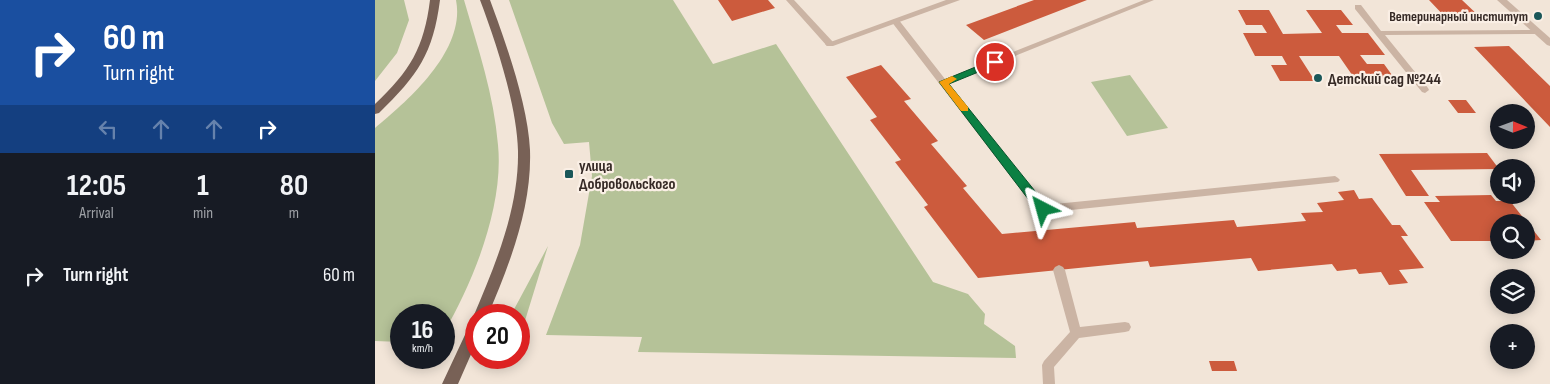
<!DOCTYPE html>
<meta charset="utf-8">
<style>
body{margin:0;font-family:"Sofia Sans Condensed",sans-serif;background:#242831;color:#f1f3f6;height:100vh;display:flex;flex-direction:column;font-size:19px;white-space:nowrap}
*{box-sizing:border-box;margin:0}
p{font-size:16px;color:#9ea1a6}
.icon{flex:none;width:28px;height:28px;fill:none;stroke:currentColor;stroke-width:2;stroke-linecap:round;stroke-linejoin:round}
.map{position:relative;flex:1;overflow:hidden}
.details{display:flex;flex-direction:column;background:#171b24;width:375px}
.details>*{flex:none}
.top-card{background:#1a4fa0;color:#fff;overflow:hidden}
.needle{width:32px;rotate:91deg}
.buttons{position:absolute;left:1115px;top:104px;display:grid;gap:10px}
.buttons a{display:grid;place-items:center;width:45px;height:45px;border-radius:50%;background:#171b24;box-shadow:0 2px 12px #0003;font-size:25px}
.speed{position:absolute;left:15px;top:304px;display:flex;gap:10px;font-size:25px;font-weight:700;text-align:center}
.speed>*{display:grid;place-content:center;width:65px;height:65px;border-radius:50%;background:#171b24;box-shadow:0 2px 12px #0003;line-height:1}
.speed small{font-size:12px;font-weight:400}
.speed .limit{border:8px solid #d22;background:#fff;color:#111}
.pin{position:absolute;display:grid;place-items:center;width:42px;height:42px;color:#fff;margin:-21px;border:2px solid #fff;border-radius:50%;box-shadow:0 1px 5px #0007}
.me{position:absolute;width:55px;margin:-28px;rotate:321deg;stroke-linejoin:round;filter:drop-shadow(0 0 4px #0008)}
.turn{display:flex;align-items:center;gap:18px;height:105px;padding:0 20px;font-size:22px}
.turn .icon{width:65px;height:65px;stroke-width:2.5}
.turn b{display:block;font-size:35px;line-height:42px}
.lanes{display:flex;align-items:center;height:48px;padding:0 20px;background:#0003;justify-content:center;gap:25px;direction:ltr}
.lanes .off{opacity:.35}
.eta{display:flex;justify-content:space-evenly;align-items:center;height:85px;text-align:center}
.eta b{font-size:30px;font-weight:700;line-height:35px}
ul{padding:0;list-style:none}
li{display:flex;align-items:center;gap:15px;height:75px;padding:0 20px}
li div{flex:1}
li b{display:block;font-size:19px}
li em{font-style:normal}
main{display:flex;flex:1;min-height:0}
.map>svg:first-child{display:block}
.green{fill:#b5c298}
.building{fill:#cc5b3d}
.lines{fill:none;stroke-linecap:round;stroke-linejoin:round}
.service{fill:#cbb4a4;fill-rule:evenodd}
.minor{fill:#cbb4a4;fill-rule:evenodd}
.tertiary{fill:#cbb4a4;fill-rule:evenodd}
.primary{fill:#786156;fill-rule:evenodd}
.route{fill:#0b8043;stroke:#07532c}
.slow{fill:#f59e0b}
.poi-dot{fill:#1a5759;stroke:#faefe5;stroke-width:2}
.labels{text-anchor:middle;stroke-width:4.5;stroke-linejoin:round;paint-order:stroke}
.far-poi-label{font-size:14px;font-weight:bold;fill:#362a26;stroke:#faefe5;text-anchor:end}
.poi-label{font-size:16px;font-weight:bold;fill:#362a26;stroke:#faefe5;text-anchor:start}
</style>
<main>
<section class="details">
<div class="top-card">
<div class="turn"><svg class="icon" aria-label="right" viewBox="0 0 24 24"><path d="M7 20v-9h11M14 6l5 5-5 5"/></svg><div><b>60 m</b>Turn right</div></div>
<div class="lanes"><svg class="icon off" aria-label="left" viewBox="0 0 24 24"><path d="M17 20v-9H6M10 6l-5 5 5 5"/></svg><svg class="icon off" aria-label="ahead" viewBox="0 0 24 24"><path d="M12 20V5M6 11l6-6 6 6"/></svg><svg class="icon off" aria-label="ahead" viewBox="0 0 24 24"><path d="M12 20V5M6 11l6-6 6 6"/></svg><svg class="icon" aria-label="right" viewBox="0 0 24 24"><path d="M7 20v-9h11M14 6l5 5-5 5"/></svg></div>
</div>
<div class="eta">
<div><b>12:05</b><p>Arrival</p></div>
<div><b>1</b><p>min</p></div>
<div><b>80</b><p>m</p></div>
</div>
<ul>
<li><svg class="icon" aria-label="right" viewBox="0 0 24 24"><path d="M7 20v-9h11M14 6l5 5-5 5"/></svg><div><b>Turn right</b></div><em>60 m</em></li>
</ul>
</section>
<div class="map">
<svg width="1175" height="384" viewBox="0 0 1175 384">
<rect width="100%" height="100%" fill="#f2e5d8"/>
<!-- green -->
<path class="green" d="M0 0H29L34 20 22 53 0 81Z
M81 0H89C103 48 119 95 123 145 129 205 99 281 69 332V315H26V342L0 341V128C34 100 91 50 81 0Z
M134 0H298L338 64 401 44 558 282 593 294 610 314 609 324 640 346 641 358 263 352 267 337 171 335 205 245 217 176 214 142 189 144 177 123Z
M755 75 793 128 752 136 716 82Z
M173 246 144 340V315H136Z"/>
<!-- building -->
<path class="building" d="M343 0H393L400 8 357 21Z
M659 0H712L609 40 591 25Z
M1054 0H1087L1106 18 1072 19Z
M863 10H894L908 34 947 33 931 10H966L978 25H961L967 33H993L1010 55H985L992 64H1009L1022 82H982L964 56H924L940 81H905L896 65H912L907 56H880L868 33H892L887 25H871Z
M1134 46 1175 86V127L1099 47Z
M506 65 536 99 529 101 563 141 556 144 592 186 588 188 627 234 760 222 762 228 859 220 862 227 931 221 926 213 948 212 942 203 969 200 963 192 979 190 984 199 997 198 1017 225H1025L1033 236H1026L1049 268 1024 270 1033 283 1014 285 1006 272 984 274 981 269 962 271 957 264 883 271 876 258 775 267 773 261 603 278 549 207 553 205 520 162 526 160 495 120 502 117 471 77Z
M1073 100H1091L1101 113H1083Z
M1112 153 1124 169 1036 170 1054 196H1031L1004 154Z
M1116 195 1121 201H1135L1166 240 1151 241V222H1124V241H1076L1049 202H1065L1060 196Z
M834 361H859L862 371H837Z"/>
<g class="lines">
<!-- service -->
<path class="service" d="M411 0H419L458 42V46H452Z
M769 0H779L573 83 670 205 960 176 963 178 965 180 963 182 667 213 663 212 516 21 520 19H523L570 79Z
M980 5H986L1006 31 1163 30 1167 32 1163 34 1010 35 1053 88 1054 90 1050 93 1047 92 980 9Z
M684 265 688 267 690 270 705 327 750 322 754 323 756 327 754 331 750 332 704 338 679 367 680 384H668L667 365 669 361 695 332 678 270 680 267Z"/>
<!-- minor -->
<path class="minor" d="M571 0H585L458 46H452L450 44Z"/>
<!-- tertiary -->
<path class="tertiary" d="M1122 0H1132L1175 38V46L1172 45Z"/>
<!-- primary -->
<path class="primary" d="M55 0H65C58 54 43 75 4 113L0 114V104C35 71 49 48 55 0Z
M105 0H115C131 43 153 105 155 150 157 207 135 263 113 315H101V320L99 315C121 263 144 208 143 151 142 106 121 42 105 0Z
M101 321V343L83 384H67L96 322Z"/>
</g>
<!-- route -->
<path class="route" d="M620 59 625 62 623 64 574 84 672 206V212H663L564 82Z"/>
<!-- slow -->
<path class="slow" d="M577 76 582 79 574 84 593 107V111H586L564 82Z"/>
<!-- markers -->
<g class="poi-dot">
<circle cx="1163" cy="16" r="5"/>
<circle cx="943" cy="78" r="5"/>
<rect x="189" y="169" width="10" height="10" rx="2.5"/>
</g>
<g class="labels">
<!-- far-poi labels -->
<g class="far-poi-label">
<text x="1153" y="21">Ветеринарный институт</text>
</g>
<!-- poi labels -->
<g class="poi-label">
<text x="953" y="84">Детский сад №244</text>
<text x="204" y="171">улица<tspan x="204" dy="18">Добровольского</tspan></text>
</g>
</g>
</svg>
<div class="buttons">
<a><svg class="needle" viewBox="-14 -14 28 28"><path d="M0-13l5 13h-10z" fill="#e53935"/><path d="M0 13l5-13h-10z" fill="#9ea1a6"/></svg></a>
<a><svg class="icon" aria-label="sound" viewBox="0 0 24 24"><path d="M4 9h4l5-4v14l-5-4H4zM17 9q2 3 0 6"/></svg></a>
<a><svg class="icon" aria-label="search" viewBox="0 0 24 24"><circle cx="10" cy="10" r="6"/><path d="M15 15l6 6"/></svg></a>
<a><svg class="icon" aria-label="layers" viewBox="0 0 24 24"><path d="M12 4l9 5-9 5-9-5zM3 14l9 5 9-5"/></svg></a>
<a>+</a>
</div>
<div class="speed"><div>16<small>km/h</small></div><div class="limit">20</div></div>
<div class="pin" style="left:620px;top:62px;background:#d93025"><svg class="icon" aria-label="arrive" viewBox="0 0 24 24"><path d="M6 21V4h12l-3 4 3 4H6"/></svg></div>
<svg class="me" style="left:668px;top:209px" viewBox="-20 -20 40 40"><path d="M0-17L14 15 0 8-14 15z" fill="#0b8043" stroke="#fff" stroke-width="4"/></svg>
</div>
</main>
